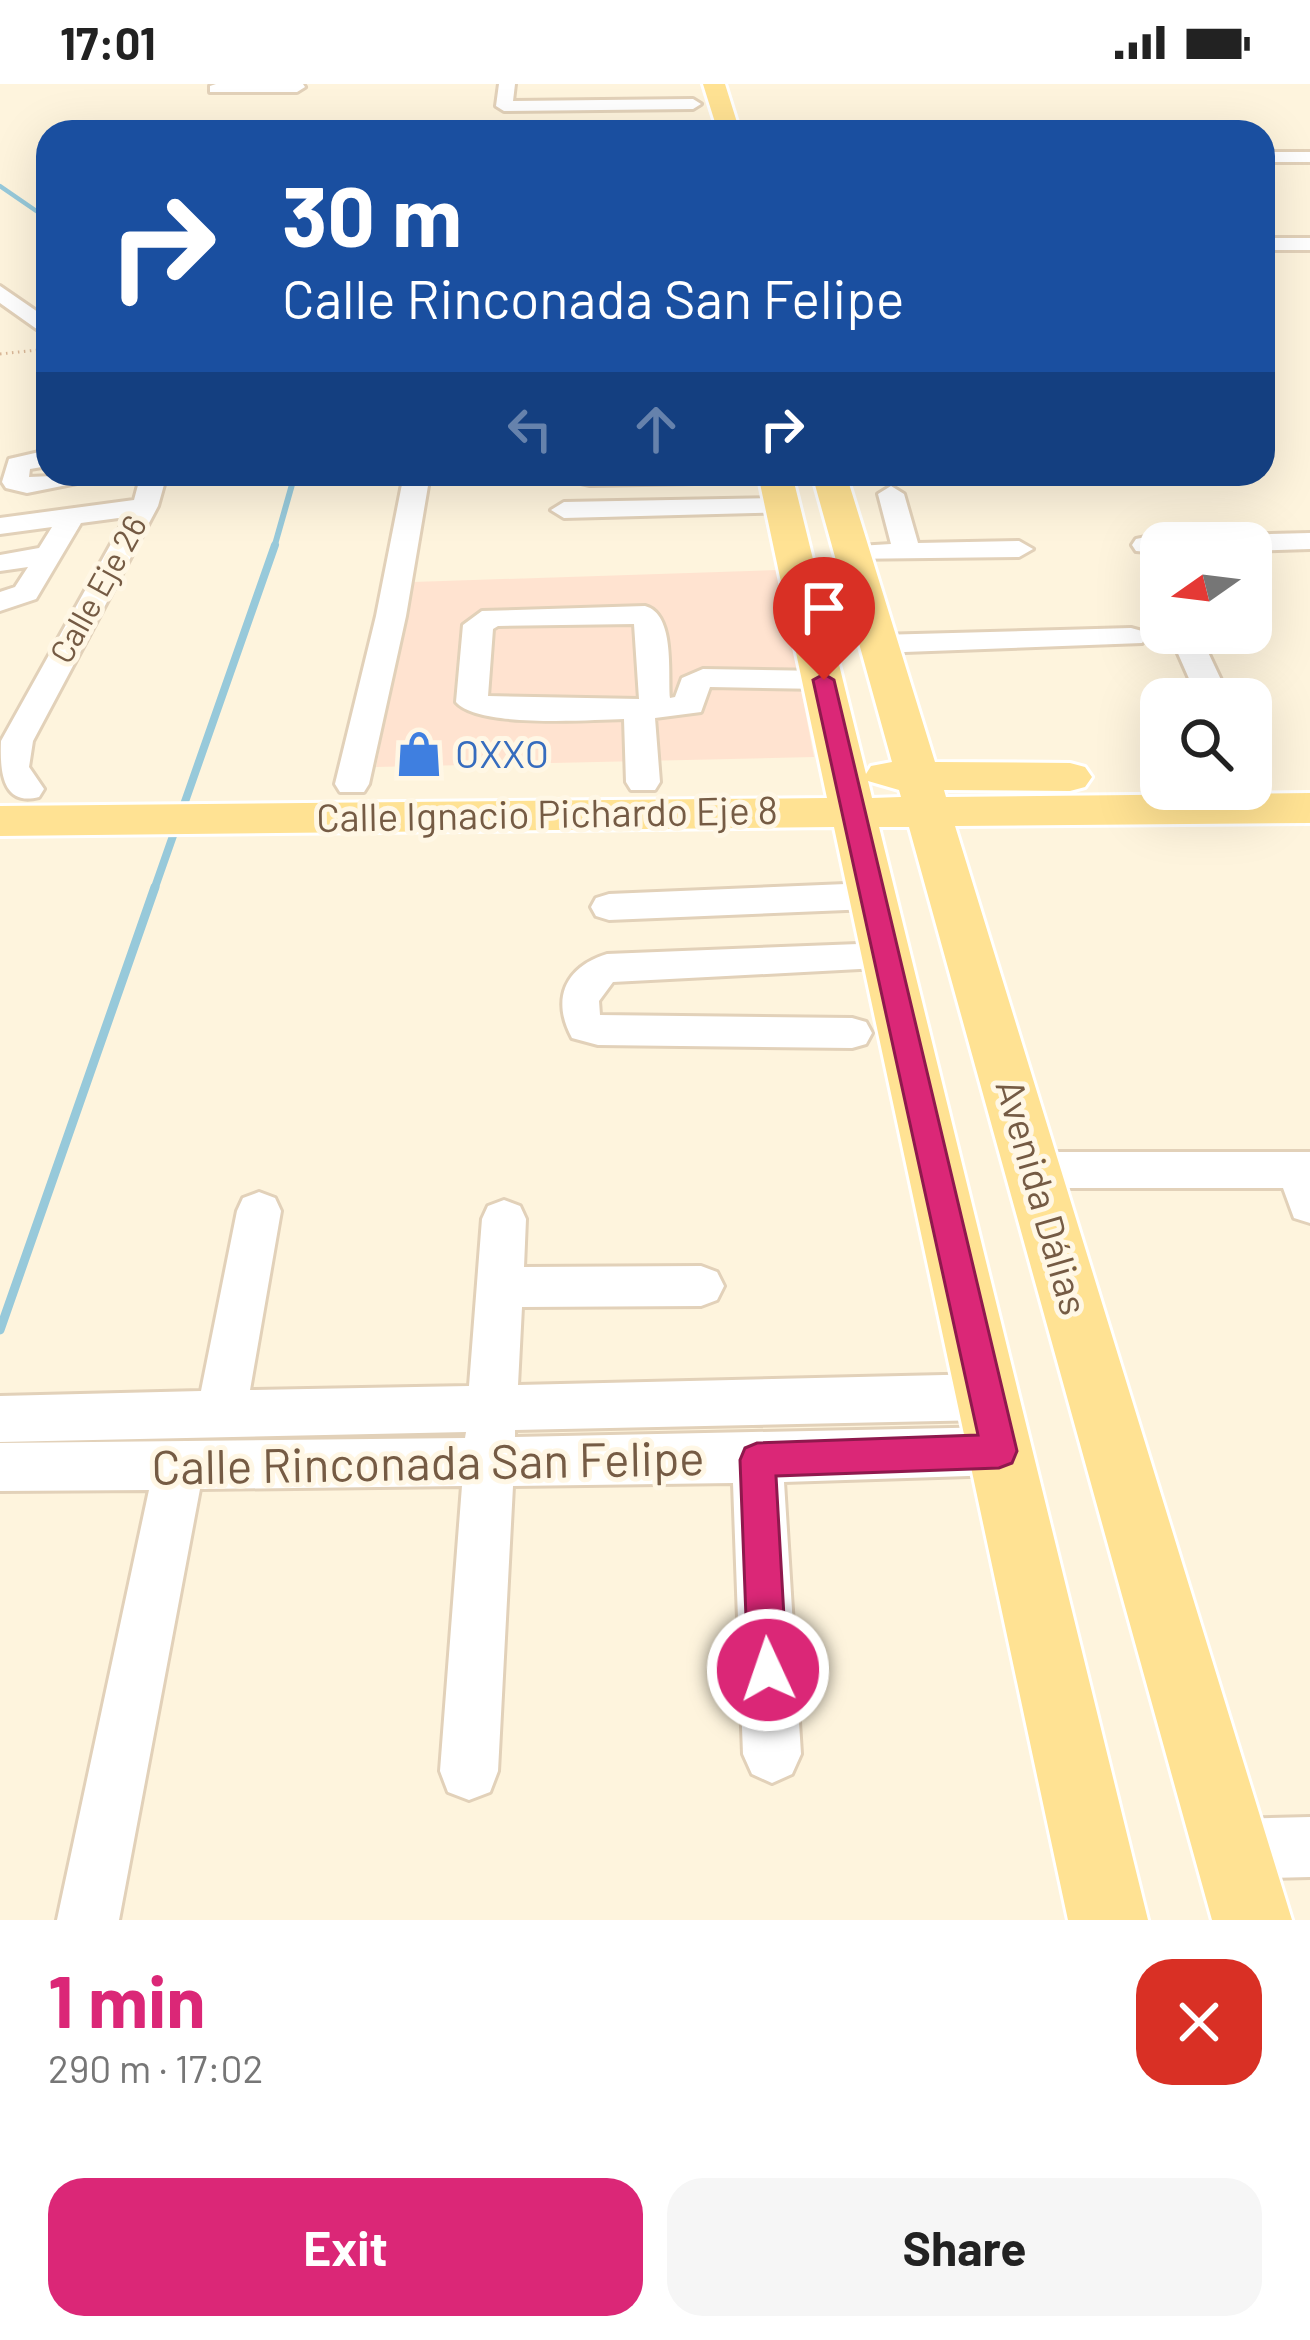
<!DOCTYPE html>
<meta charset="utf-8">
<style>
body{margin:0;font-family:Barlow,sans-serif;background:#f6f6f6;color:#222;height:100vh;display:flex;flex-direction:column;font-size:45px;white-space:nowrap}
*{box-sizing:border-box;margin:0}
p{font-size:39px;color:#767676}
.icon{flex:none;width:66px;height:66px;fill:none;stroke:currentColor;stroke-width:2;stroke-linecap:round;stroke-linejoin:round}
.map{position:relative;height:1836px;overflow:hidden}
.details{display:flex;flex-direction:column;background:#fff;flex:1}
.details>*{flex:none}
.guide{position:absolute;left:36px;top:36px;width:1239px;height:366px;border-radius:36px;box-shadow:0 12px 48px #0002;background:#1a4fa0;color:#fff;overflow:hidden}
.needle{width:78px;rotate:256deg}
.tools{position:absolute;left:1140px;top:438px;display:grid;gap:24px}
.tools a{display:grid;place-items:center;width:132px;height:132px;border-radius:24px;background:#fff;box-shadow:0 12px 48px #0002;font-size:60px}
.pin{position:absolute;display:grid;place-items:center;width:102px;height:102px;color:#fff;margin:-123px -51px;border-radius:50% 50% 50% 0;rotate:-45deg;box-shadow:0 0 12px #0007}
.pin .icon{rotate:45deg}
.me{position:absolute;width:132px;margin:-66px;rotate:357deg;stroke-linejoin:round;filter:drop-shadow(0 0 9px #0008)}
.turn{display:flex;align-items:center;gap:42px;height:252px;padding:0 48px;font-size:54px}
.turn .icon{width:156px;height:156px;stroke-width:2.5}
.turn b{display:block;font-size:84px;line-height:102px}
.lanes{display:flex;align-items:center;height:114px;padding:0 48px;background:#0003;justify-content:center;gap:60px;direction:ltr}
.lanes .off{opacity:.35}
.round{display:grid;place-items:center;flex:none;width:126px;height:126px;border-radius:36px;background:#f6f6f6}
.headline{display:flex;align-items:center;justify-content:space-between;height:204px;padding:0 48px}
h1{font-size:72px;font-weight:700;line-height:90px;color:#db2777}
.action{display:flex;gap:24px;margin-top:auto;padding:24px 48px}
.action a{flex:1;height:138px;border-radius:36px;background:#db2777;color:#fff;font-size:48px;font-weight:700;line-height:138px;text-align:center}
.action a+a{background:#f6f6f6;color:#222}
.status{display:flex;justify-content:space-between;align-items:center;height:84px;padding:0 60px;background:#fff;direction:ltr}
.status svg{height:33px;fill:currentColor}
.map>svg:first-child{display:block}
.commercial{fill:#ffe3d0}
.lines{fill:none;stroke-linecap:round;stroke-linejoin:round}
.stream-far3{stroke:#97c9da;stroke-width:4.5}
.stream-far2{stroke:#97c9da;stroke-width:6}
.stream-far1{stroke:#97c9da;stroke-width:8}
.stream{stroke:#97c9da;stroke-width:9}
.minor-casing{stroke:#e2d1b9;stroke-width:6}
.major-casing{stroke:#fff;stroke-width:6}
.path{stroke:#d9b797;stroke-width:3;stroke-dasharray:1.5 4.5;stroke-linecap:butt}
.minor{fill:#fff;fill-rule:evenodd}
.major{fill:#ffe293;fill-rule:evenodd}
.route{fill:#db2777;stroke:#8e194d;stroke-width:3}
.labels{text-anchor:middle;stroke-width:10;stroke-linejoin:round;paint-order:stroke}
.far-street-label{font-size:33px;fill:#755b44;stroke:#fff7e5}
.shop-label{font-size:39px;fill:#366cbe;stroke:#fff7e5;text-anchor:start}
.street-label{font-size:39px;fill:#755b44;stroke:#fff7e5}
.near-street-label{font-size:48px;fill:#755b44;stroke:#fff7e5}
</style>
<div class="status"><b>17:01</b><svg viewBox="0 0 49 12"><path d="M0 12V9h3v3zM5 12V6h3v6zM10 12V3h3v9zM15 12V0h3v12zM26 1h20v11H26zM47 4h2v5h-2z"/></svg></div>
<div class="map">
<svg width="1310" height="1836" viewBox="0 0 1310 1836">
<rect width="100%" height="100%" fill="#fef4dd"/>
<!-- commercial -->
<path class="commercial" d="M778 486 814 673 376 683 413 498Z"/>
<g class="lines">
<!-- stream-far3 -->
<path class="stream-far3" d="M0 102 48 135"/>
<!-- stream-far2 -->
<path class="stream-far2" d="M274 464 295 390"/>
<!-- stream-far1 -->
<path class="stream-far1" d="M154 806 275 461"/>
<!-- stream -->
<path class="stream" d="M0 1246 155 803"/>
<defs>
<path id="minor" d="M216 0H303L305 3 297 8H210V2Z
M499 0H515L513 17 693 15 701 20 693 25 504 27 496 22Z
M1263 68H1310V78H1263Z
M1263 154H1310V166H1263Z
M0 202 48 235V253L0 219Z
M48 366V382L30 385 29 393 101 390 97 395 27 409 6 404 2 398 9 375Z
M141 390H167L158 422 33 657 29 683 44 705 39 713C1 723 0 684 1 657L126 433 81 439 36 515 0 527V508L15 503 28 483 0 487V471L39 464 52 443 0 450V434L134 416Z
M404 390H430L406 532 369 700 364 708H340L335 700 376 532Z
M579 390H760L747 398 590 401 581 399Z
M891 402 904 410 918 459 1019 457 1033 465 1019 473 842 475 838 469 842 463 891 460 878 410Z
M783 414 792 416 796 422 792 428 564 434 551 426 564 418Z
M1310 449V465L1251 467V459H1224L1238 451Z
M1146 453 1173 459H1161V469L1136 467 1132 461 1136 455Z
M645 522C675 530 668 588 670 614L675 613 682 594 703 585 823 587 839 596 823 605 710 603 701 628 655 634 660 698 655 706H631L626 698 624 635C589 636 478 644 456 618L463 541 482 527ZM634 540 639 615 488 612 493 545 498 542Z
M1131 544 1142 547 1146 553 1142 559 878 569 863 560 878 551Z
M1169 549H1199L1230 615H1198Z
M870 799 883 803 888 812 883 821 870 825 609 836 596 832 591 823 596 814 609 810Z
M884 859 897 863 903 873 897 883 613 898 599 917 600 931 852 934 866 938 872 949 866 960 852 964 598 961 572 954C551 915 565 883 607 870Z
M1035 1068H1310V1139L1294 1134 1283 1104H1035L1020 1099 1013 1086 1020 1073Z
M259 1108 275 1114 281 1127 250 1306 469 1302 482 1135 488 1122 504 1116 520 1122 526 1135 524 1183 701 1182 717 1188 724 1202 717 1216 701 1222 522 1223 518 1301 987 1290 1004 1297 1011 1313 1004 1329 987 1336 515 1346V1353L999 1343 1017 1350 1024 1367 1017 1384 999 1391 784 1398 801 1670 792 1690 772 1699 752 1690 743 1670 733 1399 513 1402 498 1687 490 1708 469 1716 448 1708 440 1687 462 1402 200 1405 119 1836H57L149 1406 0 1407V1359L465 1354 466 1348 0 1358V1312L201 1307 237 1127 243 1114Z
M1310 1733V1793L1231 1795 1210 1786 1201 1765 1210 1744 1231 1735Z"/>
<path id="major" d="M703 0H725L740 48H718Z
M758 390H792L866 690 871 682 892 678 812 390H846L935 678 1070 679 1085 683 1092 693 1085 703 1070 707 944 706 946 713 1310 709V739L955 742 1292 1836H1212L909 743H879L1148 1836H1068L834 743 0 752V722L827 714ZM868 697 899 706 901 713 872 714Z"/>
</defs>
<!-- minor casing -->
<use href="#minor" class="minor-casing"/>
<!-- major casing -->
<use href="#major" class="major-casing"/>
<!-- path -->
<path class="path" d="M0 270 38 266"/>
<!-- minor -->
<use href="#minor" class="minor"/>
<!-- major -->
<use href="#major" class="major"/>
</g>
<!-- route -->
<path class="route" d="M824 590 834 596 1017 1367 1012 1379 999 1384 776 1392 787 1586 781 1600 768 1606 754 1600 748 1586 740 1376 745 1364 757 1359 978 1351 813 596Z"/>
<!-- icons -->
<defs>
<symbol id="shop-bare" viewBox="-9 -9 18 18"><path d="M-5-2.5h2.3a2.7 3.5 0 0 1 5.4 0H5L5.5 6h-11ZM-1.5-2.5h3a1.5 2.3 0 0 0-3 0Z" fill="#3f7fe0" stroke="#fff7e5" stroke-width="2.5" paint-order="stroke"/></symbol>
</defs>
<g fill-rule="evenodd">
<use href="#shop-bare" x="386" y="637" width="66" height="66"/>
</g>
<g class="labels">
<!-- far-street labels -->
<g class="far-street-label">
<text transform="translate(98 505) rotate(-61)" y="12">Calle Eje 26</text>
</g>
<!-- shop labels -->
<g class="shop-label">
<text x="455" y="684">OXXO</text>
</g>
<!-- street labels -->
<g class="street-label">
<text transform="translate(547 730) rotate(-1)" y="14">Calle Ignacio Pichardo Eje 8</text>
<text transform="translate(1042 1113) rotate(74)" y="14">Avenida Dálias</text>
</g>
<!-- near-street labels -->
<g class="near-street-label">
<text transform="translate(428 1379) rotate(-1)" y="17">Calle Rinconada San Felipe</text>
</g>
</g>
</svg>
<div class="tools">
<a><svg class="needle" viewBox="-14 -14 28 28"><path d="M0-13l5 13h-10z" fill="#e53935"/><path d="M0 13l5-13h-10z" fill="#767676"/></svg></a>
<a><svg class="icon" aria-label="search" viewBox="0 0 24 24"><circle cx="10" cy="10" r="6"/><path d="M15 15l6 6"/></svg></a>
</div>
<div class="pin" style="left:824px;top:596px;background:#d93025"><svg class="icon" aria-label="arrive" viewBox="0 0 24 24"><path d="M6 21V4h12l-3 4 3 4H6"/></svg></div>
<svg class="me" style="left:768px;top:1586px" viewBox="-20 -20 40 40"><circle r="17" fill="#db2777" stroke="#fff" stroke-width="3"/><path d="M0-11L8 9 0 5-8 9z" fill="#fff"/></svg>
<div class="guide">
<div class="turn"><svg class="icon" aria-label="right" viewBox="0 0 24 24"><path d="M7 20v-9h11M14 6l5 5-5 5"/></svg><div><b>30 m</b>Calle Rinconada San Felipe</div></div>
<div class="lanes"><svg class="icon off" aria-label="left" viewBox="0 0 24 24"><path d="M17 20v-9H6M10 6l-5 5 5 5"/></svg><svg class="icon off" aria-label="ahead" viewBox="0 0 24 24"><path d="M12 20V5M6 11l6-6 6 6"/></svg><svg class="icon" aria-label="right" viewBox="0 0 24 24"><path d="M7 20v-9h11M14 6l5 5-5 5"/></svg></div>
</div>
</div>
<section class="details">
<div class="headline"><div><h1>1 min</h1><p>290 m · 17:02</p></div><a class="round" style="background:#d93025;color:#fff"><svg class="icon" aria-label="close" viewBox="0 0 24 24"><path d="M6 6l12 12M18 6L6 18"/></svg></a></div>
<div class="action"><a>Exit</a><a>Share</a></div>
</section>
